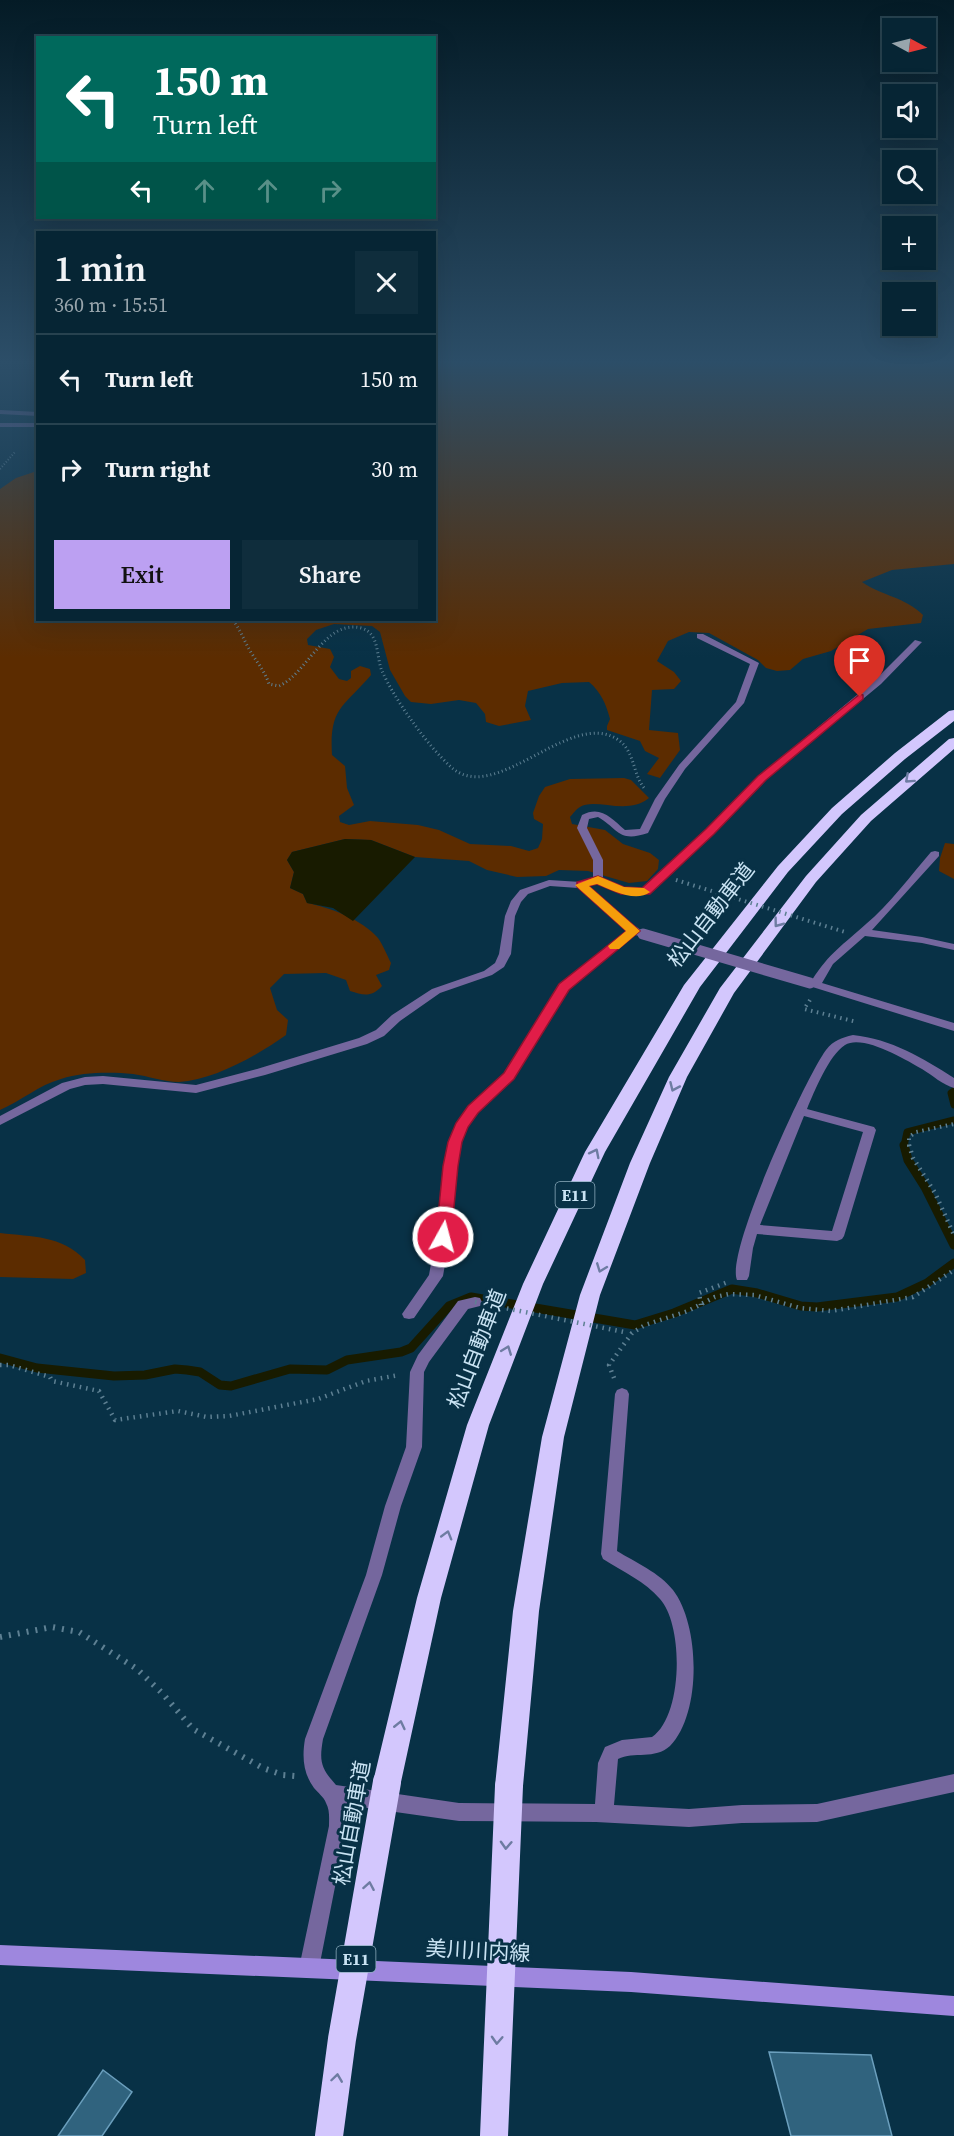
<!DOCTYPE html>
<meta charset="utf-8">
<style>
body{margin:0;font-family:"Source Serif 4","Noto Sans JP",serif;background:#0f2d3c;color:#f1f3f6;height:100vh;display:flex;flex-direction:column;font-size:22px;white-space:nowrap}
*{box-sizing:border-box;margin:0}
p{font-size:20px;color:#98a5ac}
.icon{flex:none;width:33px;height:33px;fill:none;stroke:currentColor;stroke-width:2;stroke-linecap:round;stroke-linejoin:round}
.map{position:relative;flex:1;overflow:hidden}
.sheet{position:absolute;left:36px;top:231px;width:400px;height:390px;display:flex;flex-direction:column;background:#062534;border-radius:0px;box-shadow:0 6px 24px #0002,0 0 0 2px #27424f}
.sheet>*{flex:none}
.hud{position:absolute;left:36px;top:36px;width:400px;height:183px;border-radius:0px;box-shadow:0 6px 24px #0002,0 0 0 2px #27424f;background:#00695c;color:#fff;overflow:hidden}
.needle{width:39px;rotate:97deg}
.tools{position:absolute;left:882px;top:18px;display:grid;gap:12px}
.tools a{display:grid;place-items:center;width:54px;height:54px;border-radius:0px;background:#062534;box-shadow:0 6px 24px #0002,0 0 0 2px #27424f;font-size:30px}
.pin{position:absolute;display:grid;place-items:center;width:51px;height:51px;color:#fff;margin:-62px -26px;border-radius:50% 50% 50% 0;rotate:-45deg;box-shadow:0 0 6px #0007}
.pin .icon{rotate:45deg}
.me{position:absolute;width:66px;margin:-33px;rotate:7deg;stroke-linejoin:round;filter:drop-shadow(0 0 4px #0008)}
.turn{display:flex;align-items:center;gap:21px;height:126px;padding:0 18px;font-size:27px}
.turn .icon{width:78px;height:78px;stroke-width:2.5}
.turn b{display:block;font-size:42px;line-height:51px}
.lanes{display:flex;align-items:center;height:57px;padding:0 18px;background:#0003;justify-content:center;gap:30px;direction:ltr}
.lanes .off{opacity:.35}
.round{display:grid;place-items:center;flex:none;width:63px;height:63px;border-radius:0px;background:#0f2d3c}
.overview{display:flex;align-items:center;justify-content:space-between;height:102px;padding:0 18px}
h1{font-size:36px;font-weight:600;line-height:45px}
.button{display:flex;gap:12px;margin-top:auto;padding:12px 18px}
.button a{flex:1;height:69px;border-radius:0px;background:#bca0f2;color:#111;font-size:24px;font-weight:600;line-height:69px;text-align:center}
.button a+a{background:#0f2d3c;color:#f1f3f6}
ul{padding:0;list-style:none}
li{display:flex;align-items:center;gap:18px;height:90px;padding:0 18px;border-top:2px solid #27424f}
li div{flex:1}
li b{display:block;font-size:22px}
li em{font-style:normal}
.map>svg:first-child{display:block}
.green{fill:#5c2c00}
.water{fill:#181b00}
.lines{fill:none;stroke-linecap:round;stroke-linejoin:round}
.stream-far1{stroke:#181b00;stroke-width:7}
.stream{stroke:#181b00;stroke-width:9}
.building{fill:#30637e;stroke:#6b9fbd;stroke-width:1.5}
.path-far4{stroke:#5e8093;stroke-width:2;stroke-dasharray:1 2;stroke-linecap:butt}
.path-far3{stroke:#5e8093;stroke-width:3;stroke-dasharray:1 3;stroke-linecap:butt}
.path-far2{stroke:#5e8093;stroke-width:4;stroke-dasharray:1.5 4.5;stroke-linecap:butt}
.path-far1{stroke:#5e8093;stroke-width:4.5;stroke-dasharray:1.5 5;stroke-linecap:butt}
.path{stroke:#5e8093;stroke-width:6;stroke-dasharray:2 7;stroke-linecap:butt}
.street{fill:#75679e;fill-rule:evenodd}
.secondary{fill:#9e87de;fill-rule:evenodd}
.highway{fill:#d3c7fd;fill-rule:evenodd}
.path-bridge-far1{stroke:#5e8093;stroke-width:4;stroke-dasharray:1.5 4.5;stroke-linecap:butt}
.path-bridge{stroke:#5e8093;stroke-width:4.5;stroke-dasharray:1.5 5;stroke-linecap:butt}
.street-bridge{stroke:#75679e;stroke-width:11}
.highway-bridge{stroke:#d3c7fd;stroke-width:28}
.oneway{stroke:#6e7ca2}
.route{fill:#e11d48;stroke:#92132f;stroke-width:1.5}
.slow{fill:#f59e0b}
.labels{text-anchor:middle;stroke-width:6;stroke-linejoin:round;paint-order:stroke}
.shield{fill:#083146;stroke:#8faebf;stroke-width:1.5}
.shield-label{font-size:16px;font-weight:bold;fill:#c9e3f3}
.near-street-label{font-size:21px;fill:#c9e3f3;stroke:#083146}
</style>
<div class="map">
<svg width="954" height="2136" viewBox="0 0 954 2136">
<rect width="100%" height="100%" fill="#083146"/>
<!-- green -->
<path class="green" d="M435 359H954V564L892 570 862 582C882 596 905 597 923 615L921 623 868 629 831 651 803 659 790 670 777 671 766 668 758 660 709 633 689 632 668 641 657 661 674 672 681 681 674 689 652 690 649 730 678 733 680 750 660 778 647 774 659 758 645 751 640 741 607 730V726L610 719C606 704 601 692 589 682L562 683 528 691 525 706 531 720 499 726 486 722 485 714 476 703 459 700 431 704 411 702 405 696 390 670 380 632 372 626 334 624 316 630 307 639 308 645 330 649 334 657 330 667 339 679 347 681 351 678V671L360 666 370 669 371 675C344 707 329 707 332 755L345 766 347 788 354 805 339 816 340 822 349 825 370 821 418 825 439 830 470 844 511 846 529 851 538 848 542 839 543 824 534 819 533 813 539 796 545 787 570 779 624 778 631 780 649 798C627 816 595 797 580 807 576 809 573 814 570 817L572 824 605 830 623 844 650 853 659 860 658 869 647 881 629 883 588 871 559 870 546 876 517 877 487 870 469 861 415 857 371 840 345 839 292 852 287 860 294 872 290 888 303 894 307 903C329 907 363 920 378 938 383 945 387 955 391 963L389 970 376 975 382 986C371 998 363 995 350 991L346 980 326 973 284 974 270 988 277 1010 288 1020 286 1035C258 1055 214 1080 179 1082 164 1082 148 1076 133 1074 110 1072 83 1072 61 1079 39 1085 21 1101 0 1110V489L16 478 37 471 38 620H435Z
M945 843 954 844V879L939 871 940 858Z
M0 1233C33 1237 61 1235 85 1260L86 1273 73 1279 0 1277Z"/>
<!-- water -->
<path class="water" d="M345 839 371 840 415 857 353 921 333 908 307 903 303 894 290 888 294 872 287 860 292 852Z"/>
<g class="lines">
<!-- stream-far1 -->
<path class="stream-far1" d="M954 1091 951 1093 954 1105
M904 1146 907 1132 954 1120"/>
<!-- stream -->
<path class="stream" d="M904 1145 908 1160 925 1187 954 1245
M0 1358 37 1368 114 1376 145 1375 175 1369 187 1370 200 1372 220 1385 231 1386 290 1369 327 1370 347 1360 401 1352 411 1348 449 1306 471 1297 635 1325 674 1313 732 1289 757 1293 801 1306 817 1307 897 1297 927 1283 954 1263"/>
</g>
<!-- building -->
<path class="building" d="M769 2052 871 2055 892 2136H791Z
M103 2070 132 2092 102 2136H58Z"/>
<g class="lines">
<!-- path-far4 -->
<path class="path-far4" d="M0 469 15 452"/>
<!-- path-far3 -->
<path class="path-far3" d="M233 620C241 631 245 643 252 654 259 665 265 672 269 684L279 686C307 674 325 619 361 628 380 633 376 657 382 671 395 700 427 745 451 767 495 807 569 709 617 739 636 751 632 776 646 790"/>
<!-- path-far2 -->
<path class="path-far2" d="M810 1000 804 1009 857 1022
M909 1146V1137L916 1132 954 1124"/>
<!-- path-far1 -->
<path class="path-far1" d="M909 1145 913 1158 935 1193 954 1235
M701 1305 699 1293 728 1282
M0 1365H9L50 1377 52 1381 99 1391 115 1420 178 1411 207 1417 229 1416 318 1399 366 1381 399 1375
M614 1378 609 1365 632 1333 645 1325 688 1311 715 1297 729 1294 754 1295 800 1308 831 1311 913 1297 954 1270"/>
<!-- path -->
<path class="path" d="M0 1637 52 1627 79 1632 137 1669 162 1693 193 1729 263 1768 283 1775 295 1776"/>
<!-- street -->
<path class="street" d="M0 410 38 412V416L0 414Z
M0 423H38V427H0Z
M697 634H703L759 663 744 703 685 769 665 799 648 833C618 843 619 829 598 817L589 819 587 828 603 860V878L623 887 643 889 706 829 759 776 875 680 915 640 922 642 881 684 765 780 714 833 649 894 621 893 597 883 588 886 624 918 645 933 640 936 635 935 568 989 514 1079 477 1112 467 1127 461 1142 457 1166 453 1219 443 1276 414 1318 409 1319 404 1318 402 1314 429 1275 439 1219 445 1166 449 1142 455 1126 469 1106 506 1073 560 985 628 930 616 922 578 888 550 886 528 894 521 902 515 916 511 954 504 967 492 975 440 993 400 1021 384 1036 367 1044 265 1075 196 1093 103 1084 85 1085 70 1089 0 1125V1116L62 1083 85 1077 103 1076 196 1085 257 1069 359 1038 376 1030 392 1015 432 989 484 971 495 963 499 954 505 916 511 901 520 890 549 880 581 882 593 878V860L577 828 582 815C601 805 611 818 625 830L640 829 655 799 679 765 736 702 750 664 697 638Z
M935 851 939 852V856L872 930 922 937 954 944V950L922 943 865 936 833 964 822 983 954 1023V1031L806 985 804 983 806 981 812 980C830 952 843 945 866 924 889 905 911 875 931 852Z
M853 1035C891 1039 923 1058 954 1078V1088C943 1085 932 1075 922 1069 906 1060 863 1034 845 1045 829 1055 814 1092 807 1109L874 1127 876 1130 844 1236 842 1239 837 1241 757 1234 753 1248 749 1276 747 1280H737C725 1253 806 1077 826 1050 834 1040 841 1038 853 1035ZM804 1116 863 1132 832 1231 760 1225Z
M475 1297 480 1298 482 1302 480 1306 468 1309 429 1362 424 1372 422 1447 401 1506 382 1575 323 1739C319 1762 321 1768 336 1785L459 1803 595 1804 598 1763 605 1747 622 1740 652 1737C683 1716 684 1626 660 1599 646 1582 622 1571 603 1559L601 1554 615 1394 617 1390 622 1388 627 1390 629 1394 617 1551C635 1562 660 1573 673 1590 700 1625 702 1713 670 1746 655 1760 634 1751 618 1759L614 1805 689 1809 742 1805 817 1804 954 1774V1792L817 1822 742 1823 689 1827 596 1822 459 1821 346 1805 347 1826 319 1968 316 1975 309 1978 302 1975 299 1968 329 1826C329 1819 330 1810 326 1803 324 1797 318 1793 314 1788 303 1773 302 1757 305 1739L366 1575 385 1506 406 1447 410 1372 418 1355 458 1301Z"/>
<!-- secondary -->
<path class="secondary" d="M0 1945 631 1972 954 1996V2016L631 1992 0 1965Z"/>
<!-- highway -->
<path class="highway" d="M954 710V721L905 759 842 814 788 872 700 987 605 1152 543 1284 489 1425 441 1598 401 1782 397 1791 387 1795 377 1791 373 1782 417 1598 467 1425 523 1284 585 1152 684 985 778 866 832 808 895 753 949 711Z
M954 738V749L871 821 816 882 734 993 687 1077 650 1163 600 1295 564 1437 539 1611 523 1786 519 1795 509 1799 499 1795 495 1786 513 1611 542 1437 580 1295 630 1163 669 1077 720 988 806 876 861 815 949 739Z"/>
<!-- path-bridge-far1 -->
<path class="path-bridge-far1" d="M676 880 845 932"/>
<!-- path-bridge -->
<path class="path-bridge" d="M475 1302 624 1332"/>
<!-- street-bridge -->
<path class="street-bridge" d="M643 934 810 983"/>
<!-- highway-bridge -->
<path class="highway-bridge" d="M329 2136 342 2039 387 1782
M494 2136 509 1786"/>
</g>
<!-- one-way arrows -->
<defs><path id="oneway-chevron" d="M-2-3.5L2.5 0L-2 3.5" fill="none" stroke-width="1.6" stroke-linecap="round" stroke-linejoin="round" transform="scale(1.5)"/></defs>
<g class="oneway">
<use href="#oneway-chevron" transform="translate(909 779) rotate(138)"/>
<use href="#oneway-chevron" transform="translate(778 923) rotate(127)"/>
<use href="#oneway-chevron" transform="translate(674 1087) rotate(114)"/>
<use href="#oneway-chevron" transform="translate(595 1153) rotate(-63)"/>
<use href="#oneway-chevron" transform="translate(601 1268) rotate(111)"/>
<use href="#oneway-chevron" transform="translate(507 1350) rotate(-69)"/>
<use href="#oneway-chevron" transform="translate(447 1535) rotate(-74)"/>
<use href="#oneway-chevron" transform="translate(400 1725) rotate(-77)"/>
<use href="#oneway-chevron" transform="translate(506 1845) rotate(93)"/>
<use href="#oneway-chevron" transform="translate(369 1886) rotate(-80)"/>
<use href="#oneway-chevron" transform="translate(497 2040) rotate(93)"/>
<use href="#oneway-chevron" transform="translate(337 2078) rotate(-82)"/>
</g>
<!-- sky -->
<linearGradient id="sky" x2="0" y2="1"><stop stop-color="#041b26"/><stop offset="0.55" stop-color="#2c4e68"/><stop offset="1" stop-color="#2c4e68" stop-opacity="0"/></linearGradient>
<rect width="954" height="658" fill="url(#sky)"/>
<!-- route -->
<path class="route" d="M860 694 863 695V699L766 780 714 834 650 894H621L597 884 589 886 640 931 569 990 514 1079 478 1113 468 1127 462 1142 458 1166 451 1237 449 1241H438L436 1237 443 1166 448 1142 456 1123 468 1106 504 1073 559 984 626 931 577 887V882L598 876 624 887 642 888 706 829 758 776Z"/>
<!-- slow -->
<path class="slow" d="M598 876 624 887 644 888 650 892C636 903 611 890 597 884L589 886 640 931 619 949H610L608 946 626 931 575 885Z"/>
<g class="labels">
<!-- shield labels -->
<g class="shield">
<rect x="555.5" y="1182" width="39" height="26" rx="4.5"/>
<rect x="336.5" y="1946" width="39" height="26" rx="4.5"/>
</g>
<g class="shield-label">
<text x="575" y="1201">E11</text>
<text x="356" y="1965">E11</text>
</g>
<!-- near-street labels -->
<g class="near-street-label">
<text transform="translate(711 915) rotate(-52)" y="7">松山自動車道</text>
<text transform="translate(477 1349) rotate(-69)" y="7">松山自動車道</text>
<text transform="translate(352 1823) rotate(-80)" y="7">松山自動車道</text>
<text transform="translate(478 1951) rotate(3)" y="7">美川川内線</text>
</g>
</g>
</svg>
<div class="tools">
<a><svg class="needle" viewBox="-14 -14 28 28"><path d="M0-13l5 13h-10z" fill="#e53935"/><path d="M0 13l5-13h-10z" fill="#98a5ac"/></svg></a>
<a><svg class="icon" aria-label="sound" viewBox="0 0 24 24"><path d="M4 9h4l5-4v14l-5-4H4zM17 9q2 3 0 6"/></svg></a>
<a><svg class="icon" aria-label="search" viewBox="0 0 24 24"><circle cx="10" cy="10" r="6"/><path d="M15 15l6 6"/></svg></a>
<a>+</a>
<a>−</a>
</div>
<div class="pin" style="left:860px;top:697px;background:#d93025"><svg class="icon" aria-label="arrive" viewBox="0 0 24 24"><path d="M6 21V4h12l-3 4 3 4H6"/></svg></div>
<svg class="me" style="left:443px;top:1237px" viewBox="-20 -20 40 40"><circle r="17" fill="#e11d48" stroke="#fff" stroke-width="3"/><path d="M0-11L8 9 0 5-8 9z" fill="#fff"/></svg>
<div class="hud">
<div class="turn"><svg class="icon" aria-label="left" viewBox="0 0 24 24"><path d="M17 20v-9H6M10 6l-5 5 5 5"/></svg><div><b>150 m</b>Turn left</div></div>
<div class="lanes"><svg class="icon" aria-label="left" viewBox="0 0 24 24"><path d="M17 20v-9H6M10 6l-5 5 5 5"/></svg><svg class="icon off" aria-label="ahead" viewBox="0 0 24 24"><path d="M12 20V5M6 11l6-6 6 6"/></svg><svg class="icon off" aria-label="ahead" viewBox="0 0 24 24"><path d="M12 20V5M6 11l6-6 6 6"/></svg><svg class="icon off" aria-label="right" viewBox="0 0 24 24"><path d="M7 20v-9h11M14 6l5 5-5 5"/></svg></div>
</div>
<section class="sheet">
<div class="overview"><div><h1>1 min</h1><p>360 m · 15:51</p></div><a class="round"><svg class="icon" aria-label="close" viewBox="0 0 24 24"><path d="M6 6l12 12M18 6L6 18"/></svg></a></div>
<ul>
<li><svg class="icon" aria-label="left" viewBox="0 0 24 24"><path d="M17 20v-9H6M10 6l-5 5 5 5"/></svg><div><b>Turn left</b></div><em>150 m</em></li>
<li><svg class="icon" aria-label="right" viewBox="0 0 24 24"><path d="M7 20v-9h11M14 6l5 5-5 5"/></svg><div><b>Turn right</b></div><em>30 m</em></li>
</ul>
<div class="button"><a>Exit</a><a>Share</a></div>
</section>
</div>
